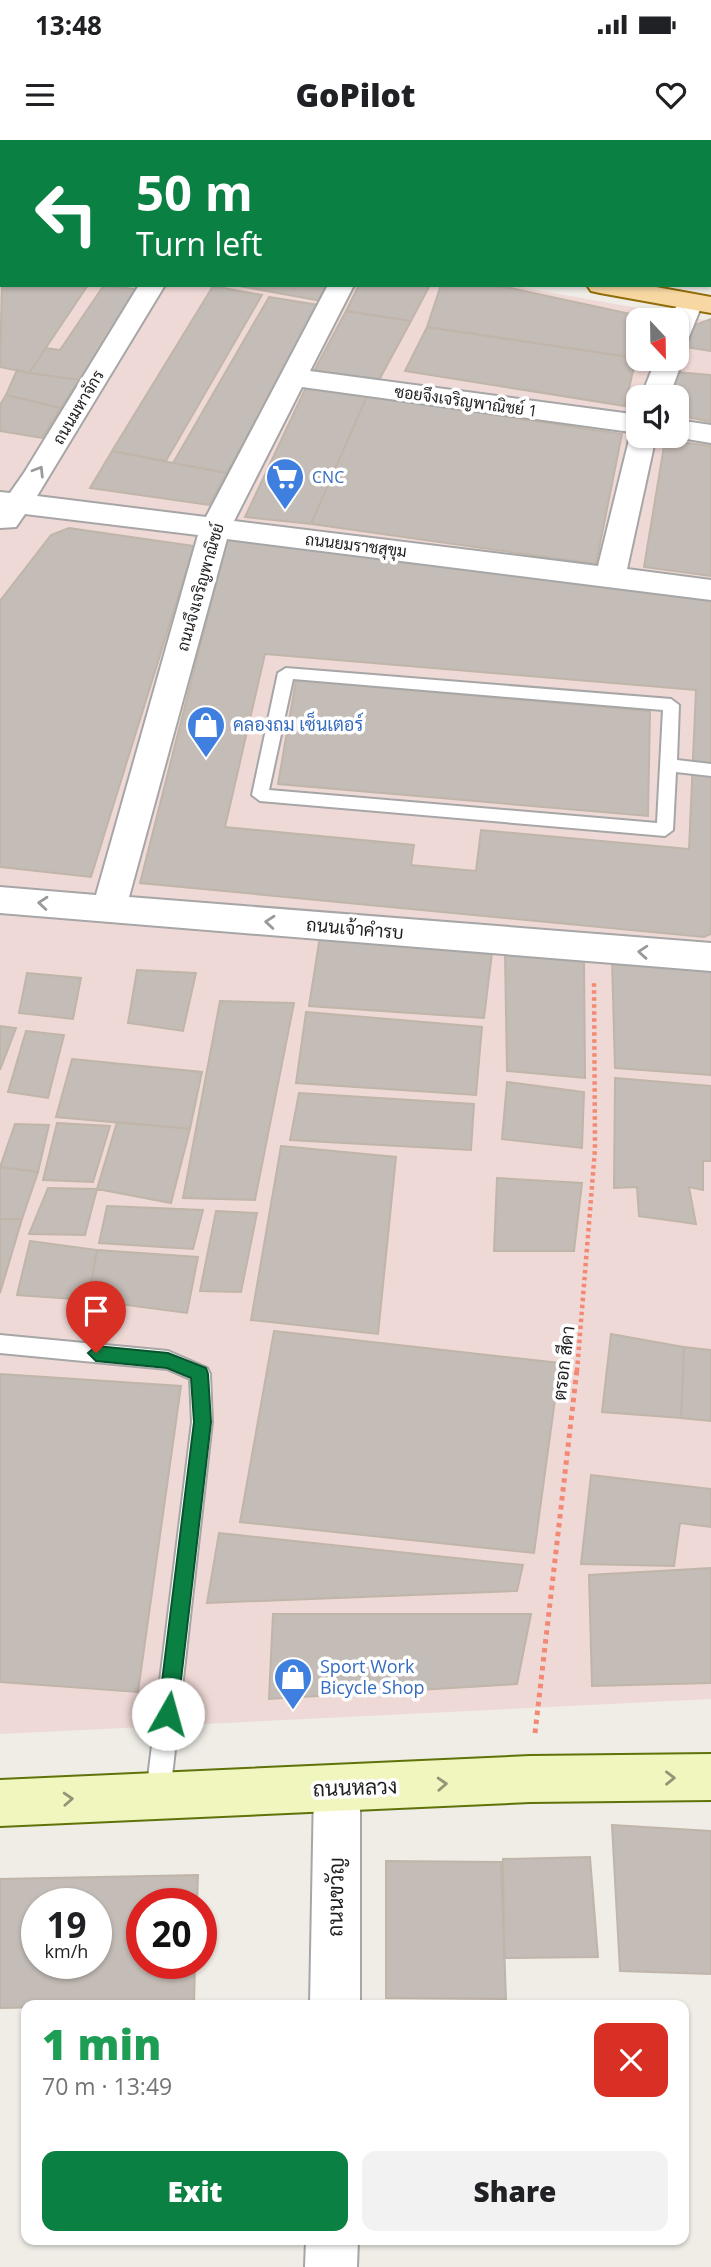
<!DOCTYPE html>
<meta charset="utf-8">
<style>
body{margin:0;font-family:"Open Sans",Sarabun,sans-serif;background:#f2f2f2;color:#202124;height:100vh;display:flex;flex-direction:column;font-size:26px;white-space:nowrap}
*{box-sizing:border-box;margin:0}
p{font-size:23px;color:#757577}
.icon{flex:none;width:38px;height:38px;fill:none;stroke:currentColor;stroke-width:2;stroke-linecap:round;stroke-linejoin:round}
.map{position:relative;flex:1;overflow:hidden}
.drawer{position:absolute;left:21px;top:1860px;width:668px;height:245px;display:flex;flex-direction:column;background:#fff;border-radius:14px;box-shadow:0 2px 5px #0004}
.drawer>*{flex:none}
.hud{position:absolute;left:0px;top:0px;width:712px;height:147px;box-shadow:0 2px 5px #0004;background:#0b8043;color:#fff;overflow:hidden}
.needle{width:46px;rotate:158deg}
.fabs{position:absolute;left:626px;top:168px;display:grid;gap:14px}
.fabs a{display:grid;place-items:center;width:63px;height:63px;border-radius:14px;background:#fff;box-shadow:0 2px 5px #0004;font-size:35px}
.speed{position:absolute;left:21px;top:1748px;display:flex;gap:14px;font-size:35px;font-weight:700;text-align:center}
.speed>*{display:grid;place-content:center;width:91px;height:91px;border-radius:50%;background:#fff;box-shadow:0 2px 5px #0004;line-height:1}
.speed small{font-size:18px;font-weight:400}
.speed .limit{border:10px solid #d22;background:#fff;color:#111}
.pin{position:absolute;display:grid;place-items:center;width:60px;height:60px;color:#fff;margin:-72px -30px;border-radius:50% 50% 50% 0;rotate:-45deg;box-shadow:0 0 7px #0007}
.pin .icon{rotate:45deg}
.me{position:absolute;width:77px;margin:-38px;rotate:7deg;stroke-linejoin:round;filter:drop-shadow(0 0 5px #0008)}
.turn{display:flex;align-items:center;gap:24px;height:147px;padding:0 21px;font-size:32px}
.turn .icon{width:91px;height:91px;stroke-width:2.5}
.turn b{display:block;font-size:49px;line-height:60px}
.round{display:grid;place-items:center;flex:none;width:74px;height:74px;border-radius:14px;background:#f2f2f2}
.overview{display:flex;align-items:center;justify-content:space-between;height:119px;padding:0 21px}
h1{font-size:42px;font-weight:800;line-height:52px;color:#1e9e55}
.action{display:flex;gap:14px;margin-top:auto;padding:14px 21px}
.action a{flex:1;height:80px;border-radius:14px;background:#0b8043;color:#fff;font-size:28px;font-weight:800;line-height:80px;text-align:center}
.action a+a{background:#f2f2f2;color:#202124}
.status{display:flex;justify-content:space-between;align-items:center;height:49px;padding:0 35px;background:#fff;direction:ltr}
.status svg{height:19px;fill:currentColor}
header{display:flex;justify-content:space-between;align-items:center;height:91px;padding:0 21px;background:#fff;font-size:32px;font-weight:800}
.map>svg:first-child{display:block}
.commercial{fill:#efd9d6;fill-rule:evenodd}
.building{fill:#c4bcb6;stroke:#c0b5a9;stroke-width:2;fill-rule:evenodd}
.lines{fill:none;stroke-linecap:round;stroke-linejoin:round}
.lane-casing{stroke:#a6a6a6;stroke-width:4}
.street-casing{stroke:#a6a6a6;stroke-width:4}
.secondary-casing{stroke:#60720a;stroke-width:4}
.primary-casing{stroke:#936d08;stroke-width:4}
.path-far1{stroke:#f38974;stroke-width:4.5;stroke-dasharray:3.5 3.5;stroke-linecap:butt}
.path{stroke:#f38974;stroke-width:5;stroke-dasharray:4.5 4.5;stroke-linecap:butt}
.lane{fill:#fff;fill-rule:evenodd}
.street{fill:#fff;fill-rule:evenodd}
.secondary{fill:#f0f6bd;fill-rule:evenodd}
.primary{fill:#f7d8a3;fill-rule:evenodd}
.oneway{stroke:#9a9a9a}
.oneway2{stroke:#929576}
.route{fill:#0b8043;stroke:#07532c;stroke-width:2}
.labels{text-anchor:middle;stroke-width:7;stroke-linejoin:round;paint-order:stroke}
.far-street-label{font-size:16px;fill:#1f1f1f;stroke:#fff}
.far-shop-label{font-size:16px;fill:#366cbe;stroke:#fff;text-anchor:start}
.shop-label{font-size:18px;fill:#366cbe;stroke:#fff;text-anchor:start}
.street-label{font-size:18px;fill:#1f1f1f;stroke:#fff}
.near-street-label{font-size:21px;fill:#1f1f1f;stroke:#fff}
</style>
<div class="status"><b>13:48</b><svg viewBox="0 0 49 12"><path d="M0 12V9h3v3zM5 12V6h3v6zM10 12V3h3v9zM15 12V0h3v12zM26 1h20v11H26zM47 4h2v5h-2z"/></svg></div>
<header><svg class="icon" aria-label="menu" viewBox="0 0 24 24"><path d="M4 6h16M4 12h16M4 18h16"/></svg>GoPilot<svg class="icon" aria-label="heart" viewBox="0 0 24 24"><path d="M12 20l-8-8c-3-5 5-10 8-4 3-6 11-1 8 4z"/></svg></header>
<div class="map">
<svg width="711" height="2127" viewBox="0 0 711 2127">
<rect width="100%" height="100%" fill="#efede6"/>
<!-- commercial -->
<path class="commercial" d="M0 55 2 145H508L711 181V1559L0 1594ZM639 180H677V219H639ZM639 257H677V296H639Z"/>
<!-- building -->
<path class="building" d="M25 0H100L110 2H24Z
M150 0H220L149 2Z
M279 0H437L448 2H278Z
M477 0H591L590 2Z
M610 0H671L682 2H609Z
M2 140V145H88L29 233 0 227Z
M104 145 140 150 79 240 29 233 46 208 60 210Z
M234 145H330L321 161Z
M359 145H430L411 181 346 171Z
M441 145H496L649 178 639 180 636 218 427 187Z
M213 146 262 155 166 321 112 311Z
M269 157 319 165 227 333 173 323Z
M346 171 411 181 378 242 313 233Z
M711 179V211L685 207 695 185Z
M427 187 636 218 625 266 405 231Z
M17 230 29 233 79 240 61 268 6 255Z
M677 232 711 235V282L677 275V257H672Z
M307 245 367 256 311 384 245 377Z
M6 255 61 268 42 298 0 291V265Z
M367 256 622 294 596 424 311 384Z
M665 300 711 306V436L644 427Z
M112 311 173 323 227 333 209 365 90 348Z
M69 388 194 406 91 737 0 727V461L51 395Z
M227 400 711 460V794L704 797 140 743ZM265 514 696 550 689 709 481 690 476 731 411 725 414 705 225 687Z
M296 540 650 571 648 676 278 644Z
M320 796 492 813 484 878 309 866Z
M505 813 584 819 585 938 507 931Z
M612 820 711 828V935L615 928Z
M137 830 196 833 183 891 128 883Z
M27 833 81 838 73 879 19 873Z
M220 861 294 863 255 1060 183 1058Z
M306 872 482 887 476 955 296 943Z
M0 886 16 888 0 930Z
M26 891 64 895 48 958 8 952Z
M72 919 202 932 190 989 56 977Z
M615 938 711 946V1021H703V1050L689 1047 696 1084 639 1076 637 1047 614 1048Z
M507 942 584 952 582 1008 502 999Z
M299 953 474 964 471 1010 290 1000Z
M117 982 190 989 171 1063 97 1049Z
M57 983 110 986 93 1042 43 1040Z
M15 984 49 985 38 1032 0 1027Z
M281 1006 396 1017 378 1194 251 1180Z
M0 1027 38 1032 22 1079H0Z
M497 1038 582 1043 574 1111H494Z
M48 1048 97 1049 85 1095 29 1094Z
M107 1066 203 1070 193 1109 99 1103Z
M216 1071 257 1073 241 1152 200 1151Z
M0 1079H22L0 1153Z
M30 1101 97 1110 88 1160 17 1155Z
M97 1110 198 1117 187 1173 88 1160Z
M274 1191 560 1223 534 1413 240 1382Z
M611 1194 684 1207 681 1278 602 1272Z
M684 1207 711 1210V1281L681 1278Z
M0 1234 181 1246 138 1552 0 1542Z
M591 1335 711 1349V1387L680 1383 674 1426 581 1424Z
M219 1393 523 1425 517 1451 207 1463Z
M711 1428V1543L592 1546 589 1435Z
M273 1474H531L517 1544 269 1559Z
M612 1685 711 1691V1834L620 1831Z
M590 1717 598 1817 504 1818 503 1719Z
M386 1721 501 1722 506 1859 386 1858Z
M198 1735 197 1764H142V1824H195L194 1864 0 1868V1739ZM37 1764H96V1824H37Z"/>
<g class="lines">
<defs>
<path id="lane" d="M286 528 671 559 679 565 677 620 711 624V636L676 632 673 690 665 696 260 661 252 655 278 533ZM293 539 663 570 657 683 269 650Z
M0 1195 168 1211 207 1228 210 1234 212 1282 170 1654 166 1662 158 1666 150 1662 146 1654 192 1282 190 1239 167 1229 0 1213Z"/>
<path id="street" d="M225 0H249L224 2Z
M139 145H165L37 356 206 377 328 145H354L310 231 639 275V296H656L627 429 711 440V460L227 399 129 757 711 803V831L0 773V747L96 755 198 395 25 374 16 387 0 388V352L10 353 24 333ZM302 247 631 292 598 426 234 381Z
M690 154 699 156 703 162 687 202 677 204V180H670L681 156Z
M677 213 683 219 669 257H641L656 219H677Z
M677 280 711 285V303L669 296H677Z
M337 1626 353 1633 360 1649V1866H310L314 1649 321 1633Z
M306 2100H358L357 2127H305Z"/>
<path id="secondary" d="M711 1614V1660L530 1662 0 1686V1640L530 1616Z"/>
<path id="primary" d="M0 32H2V46H0Z
M587 145H645L711 157V173L600 153 591 151Z"/>
</defs>
<!-- lane casing -->
<use href="#lane" class="lane-casing"/>
<!-- street casing -->
<use href="#street" class="street-casing"/>
<!-- secondary casing -->
<use href="#secondary" class="secondary-casing"/>
<!-- primary casing -->
<use href="#primary" class="primary-casing"/>
<!-- path-far1 -->
<path class="path-far1" d="M577 1231 595 1009 594 842"/>
<!-- path -->
<path class="path" d="M535 1593 577 1229"/>
<!-- lane -->
<use href="#lane" class="lane"/>
<!-- street -->
<use href="#street" class="street"/>
<!-- secondary -->
<use href="#secondary" class="secondary"/>
<!-- primary -->
<use href="#primary" class="primary"/>
</g>
<!-- one-way arrows -->
<defs><path id="oneway-chevron" d="M-2-3.5L2.5 0L-2 3.5" fill="none" stroke-width="1.6" stroke-linecap="round" stroke-linejoin="round" transform="scale(1.75)"/></defs>
<g class="oneway">
<use href="#oneway-chevron" transform="translate(39 331) rotate(-58)"/>
<use href="#oneway-chevron" transform="translate(43 763) rotate(-175)"/>
<use href="#oneway-chevron" transform="translate(270 782) rotate(-175)"/>
<use href="#oneway-chevron" transform="translate(643 812) rotate(-176)"/>
</g>
<g class="oneway2">
<use href="#oneway-chevron" transform="translate(670 1638) rotate(-1)"/>
<use href="#oneway-chevron" transform="translate(442 1644) rotate(-3)"/>
<use href="#oneway-chevron" transform="translate(68 1659) rotate(-3)"/>
</g>
<!-- route -->
<path class="route" d="M96 1206 168 1213 206 1228 208 1234 211 1282 177 1574 174 1581 168 1584 161 1581 158 1574 194 1282 191 1238 167 1228 96 1221 88 1213Z"/>
<!-- icons -->
<defs>
<symbol id="supermarket-pin" viewBox="-11 -11 22 30"><path d="M0 17L-7.5 6A9.5 9.5 0 1 1 7.5 6Z" fill="#3f7fe0" stroke="#fff"/><path d="M-6-5.5h2.5l.6 2H6L4.5 2H-2.5L-4.4-4H-6ZM-1.5 3.2a1.3 1.3 0 1 0 .1 0ZM3 3.2a1.3 1.3 0 1 0 .1 0Z" fill="#fff"/></symbol>
<symbol id="shop-pin" viewBox="-11 -11 22 30"><path d="M0 17L-7.5 6A9.5 9.5 0 1 1 7.5 6Z" fill="#3f7fe0" stroke="#fff"/><path d="M-5-2.5h2.3a2.7 3.5 0 0 1 5.4 0H5L5.5 6h-11ZM-1.5-2.5h3a1.5 2.3 0 0 0-3 0Z" fill="#fff"/></symbol>
</defs>
<g fill-rule="evenodd">
<use href="#supermarket-pin" x="263" y="315" width="44" height="60"/>
<use href="#shop-pin" x="184" y="563" width="44" height="60"/>
<use href="#shop-pin" x="271" y="1515" width="44" height="60"/>
</g>
<g class="labels">
<!-- far-street labels -->
<g class="far-street-label">
<text transform="translate(466 261) rotate(8)" y="6">ซอยจึงเจริญพาณิชย์ 1</text>
<text transform="translate(78 267) rotate(-59)" y="6">ถนนมหาจักร</text>
<text transform="translate(356 405) rotate(7)" y="6">ถนนยมราชสุขุม</text>
<text transform="translate(200 447) rotate(-74)" y="6">ถนนจึงเจริญพาณิชย์</text>
</g>
<!-- far-shop labels -->
<g class="far-shop-label">
<text x="312" y="343">CNC</text>
</g>
<!-- shop labels -->
<g class="shop-label">
<text x="233" y="591">คลองถม เซ็นเตอร์</text>
<text x="320" y="1533">Sport Work<tspan x="320" dy="21">Bicycle Shop</tspan></text>
</g>
<!-- street labels -->
<g class="street-label">
<text transform="translate(355 789) rotate(5)" y="6">ถนนเจ้าคำรบ</text>
<text transform="translate(564 1223) rotate(-83)" y="6">ตรอก สีดา</text>
</g>
<!-- near-street labels -->
<g class="near-street-label">
<text transform="translate(355 1648) rotate(-2)" y="7">ถนนหลวง</text>
<text transform="translate(336 1757) rotate(-89)" y="7">ถนนขวัญ</text>
</g>
</g>
</svg>
<div class="fabs">
<a><svg class="needle" viewBox="-14 -14 28 28"><path d="M0-13l5 13h-10z" fill="#e53935"/><path d="M0 13l5-13h-10z" fill="#757577"/></svg></a>
<a><svg class="icon" aria-label="sound" viewBox="0 0 24 24"><path d="M4 9h4l5-4v14l-5-4H4zM17 9q2 3 0 6"/></svg></a>
</div>
<div class="speed"><div>19<small>km/h</small></div><div class="limit">20</div></div>
<div class="pin" style="left:96px;top:1213px;background:#d93025"><svg class="icon" aria-label="arrive" viewBox="0 0 24 24"><path d="M6 21V4h12l-3 4 3 4H6"/></svg></div>
<svg class="me" style="left:168px;top:1574px" viewBox="-20 -20 40 40"><circle r="19" fill="#fff"/><path d="M0-13L10 11 0 6-10 11z" fill="#0b8043"/></svg>
<div class="hud">
<div class="turn"><svg class="icon" aria-label="left" viewBox="0 0 24 24"><path d="M17 20v-9H6M10 6l-5 5 5 5"/></svg><div><b>50 m</b>Turn left</div></div>
</div>
<section class="drawer">
<div class="overview"><div><h1>1 min</h1><p>70 m · 13:49</p></div><a class="round" style="background:#d93025;color:#fff"><svg class="icon" aria-label="close" viewBox="0 0 24 24"><path d="M6 6l12 12M18 6L6 18"/></svg></a></div>
<div class="action"><a>Exit</a><a>Share</a></div>
</section>
</div>
